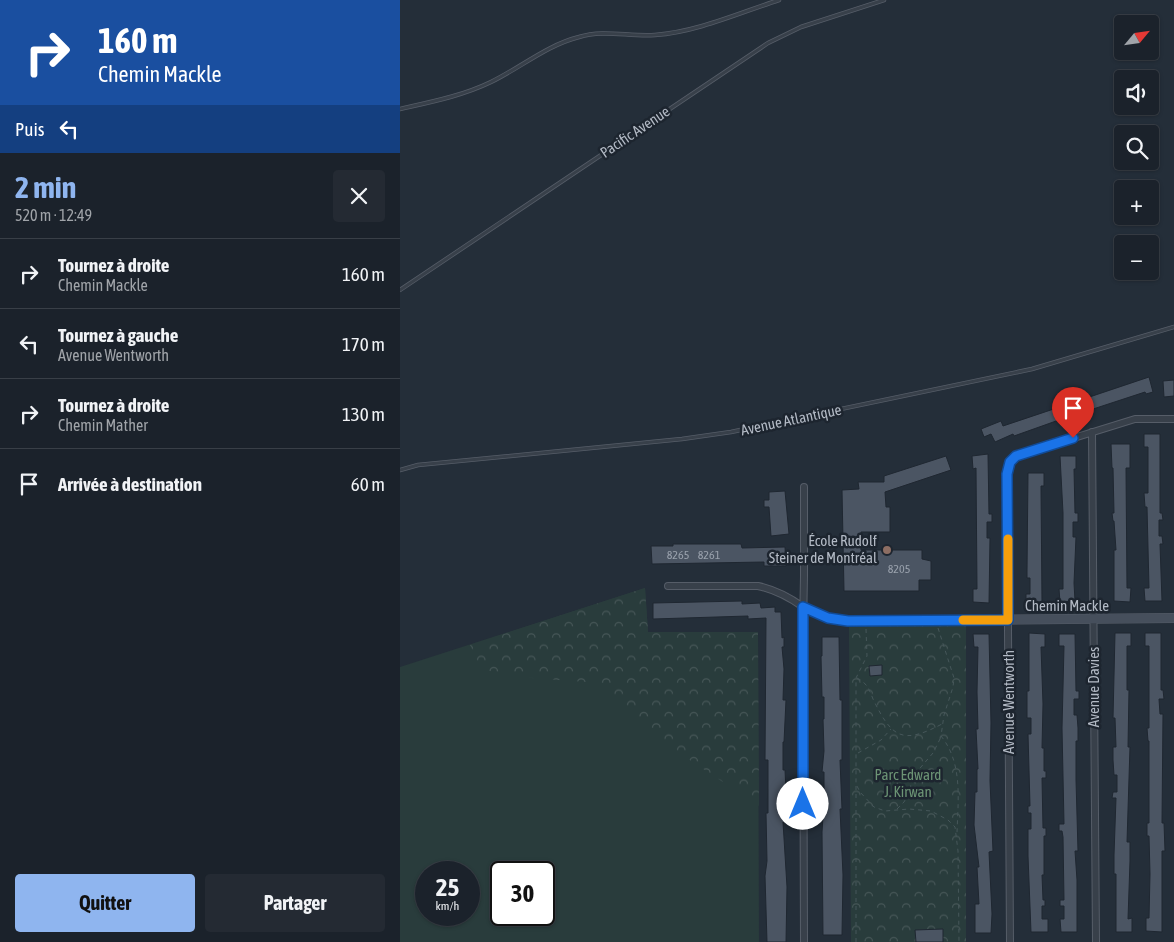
<!DOCTYPE html>
<html lang="fr">
<meta charset="utf-8">
<style>
body{margin:0;font-family:"Asap Condensed",sans-serif;background:#242a33;color:#f1f3f6;height:100vh;display:flex;flex-direction:column;font-size:19px;white-space:nowrap}
*{box-sizing:border-box;margin:0}
p{font-size:16px;color:#a0a4a9}
.icon{flex:none;width:28px;height:28px;fill:none;stroke:currentColor;stroke-width:2;stroke-linecap:round;stroke-linejoin:round}
.map{position:relative;flex:1;overflow:hidden}
.side{display:flex;flex-direction:column;background:#1b222b;width:400px}
.side>*{flex:none}
.guide{background:#1a4fa0;color:#fff;overflow:hidden}
.needle{width:32px;rotate:61deg}
.controls{position:absolute;left:714px;top:15px;display:grid;gap:10px}
.controls a{display:grid;place-items:center;width:45px;height:45px;border-radius:5px;background:#1b222b;box-shadow:0 1px 4px #0004,0 0 0 1px #393f47;font-size:25px}
.speed{position:absolute;left:15px;top:861px;display:flex;gap:10px;font-size:25px;font-weight:700;text-align:center}
.speed>*{display:grid;place-content:center;width:65px;height:65px;border-radius:50%;background:#1b222b;box-shadow:0 1px 4px #0004,0 0 0 1px #393f47;line-height:1}
.speed small{font-size:12px;font-weight:400}
.speed .limit{border:2px solid #111;border-radius:8px;background:#fff;color:#111}
.pin{position:absolute;display:grid;place-items:center;width:42px;height:42px;color:#fff;margin:-51px -21px;border-radius:50% 50% 50% 0;rotate:-45deg;box-shadow:0 0 5px #0007}
.pin .icon{rotate:45deg}
.me{position:absolute;width:55px;margin:-28px;rotate:0deg;stroke-linejoin:round;filter:drop-shadow(0 0 4px #0008)}
.turn{display:flex;align-items:center;gap:18px;height:105px;padding:0 15px;font-size:22px}
.turn .icon{width:65px;height:65px;stroke-width:2.5}
.turn b{display:block;font-size:35px;line-height:42px}
.then{display:flex;align-items:center;height:48px;padding:0 15px;background:#0003;gap:10px;font-size:19px}
.round{display:grid;place-items:center;flex:none;width:52px;height:52px;border-radius:5px;background:#242a33}
.summary{display:flex;align-items:center;justify-content:space-between;height:85px;padding:0 15px}
h1{font-size:30px;font-weight:700;line-height:38px;color:#8fb5ef}
.cta{display:flex;gap:10px;margin-top:auto;padding:10px 15px}
.cta a{flex:1;height:58px;border-radius:5px;background:#8fb5ef;color:#111;font-size:20px;font-weight:700;line-height:58px;text-align:center}
.cta a+a{background:#242a33;color:#f1f3f6}
ul{padding:0;list-style:none}
li{display:flex;align-items:center;gap:15px;height:70px;padding:0 15px;border-top:1px solid #393f47}
li div{flex:1}
li b{display:block;font-size:19px}
li em{font-style:normal}
main{display:flex;flex:1;min-height:0}
.map>svg:first-child{display:block}
.grass{fill:#293c3c;fill-rule:evenodd}
.forest{fill:url(#forest-crowns)}
.building{fill:#4b5563;stroke:#1f2731}
.lines{fill:none;stroke-linecap:round;stroke-linejoin:round}
.lane-casing{stroke:#565d68;stroke-width:4.5}
.street-casing{stroke:#565d68;stroke-width:8}
.secondary-casing{stroke:#565d68;stroke-width:10}
.path{stroke:#46575a;stroke-width:1;stroke-dasharray:4 4;stroke-linecap:butt}
.lane{stroke:#38404a;stroke-width:3}
.street{stroke:#38404a;stroke-width:6}
.secondary{stroke:#464f5c;stroke-width:9}
.route-casing{stroke:#114b97;stroke-width:12}
.route{stroke:#1a73e8;stroke-width:9}
.slow{stroke:#f59e0b;stroke-width:9}
.education-dot{fill:#8d6e63;stroke:#1d252f;stroke-width:2}
.labels{text-anchor:middle;stroke-width:5;stroke-linejoin:round;paint-order:stroke}
.number-label{font-size:12px;fill:#99a1ac}
.street-label{font-size:15px;fill:#b3bac5;stroke:#1d252f}
.poi-label{font-size:15px;fill:#b3bac5;stroke:#1d252f;text-anchor:end}
.park-label{font-size:15px;fill:#6c9475;stroke:#1d252f}
</style>
<main>
<section class="side">
<div class="guide">
<div class="turn"><svg class="icon" aria-label="right" viewBox="0 0 24 24"><path d="M7 20v-9h11M14 6l5 5-5 5"/></svg><div><b>160 m</b>Chemin Mackle</div></div>
<div class="then">Puis<svg class="icon" aria-label="left" viewBox="0 0 24 24"><path d="M17 20v-9H6M10 6l-5 5 5 5"/></svg></div>
</div>
<div class="summary"><div><h1>2 min</h1><p>520 m · 12:49</p></div><a class="round"><svg class="icon" aria-label="close" viewBox="0 0 24 24"><path d="M6 6l12 12M18 6L6 18"/></svg></a></div>
<ul>
<li><svg class="icon" aria-label="right" viewBox="0 0 24 24"><path d="M7 20v-9h11M14 6l5 5-5 5"/></svg><div><b>Tournez à droite</b><p>Chemin Mackle</p></div><em>160 m</em></li>
<li><svg class="icon" aria-label="left" viewBox="0 0 24 24"><path d="M17 20v-9H6M10 6l-5 5 5 5"/></svg><div><b>Tournez à gauche</b><p>Avenue Wentworth</p></div><em>170 m</em></li>
<li><svg class="icon" aria-label="right" viewBox="0 0 24 24"><path d="M7 20v-9h11M14 6l5 5-5 5"/></svg><div><b>Tournez à droite</b><p>Chemin Mather</p></div><em>130 m</em></li>
<li><svg class="icon" aria-label="arrive" viewBox="0 0 24 24"><path d="M6 21V4h12l-3 4 3 4H6"/></svg><div><b>Arrivée à destination</b></div><em>60 m</em></li>
</ul>
<div class="cta"><a>Quitter</a><a>Partager</a></div>
</section>
<div class="map">
<svg width="774" height="942" viewBox="0 0 774 942">
<defs>
<pattern id="forest-crowns" width="20" height="18" patternUnits="userSpaceOnUse" patternTransform="scale(1.25)"><rect width="20" height="18" fill="#293c3c"/><path d="M2 6a3 3 0 1 1 6 0M12 15a3 3 0 1 1 6 0" fill="none" stroke="#465657"/></pattern>
</defs>
<rect width="100%" height="100%" fill="#242e39"/>
<!-- grass -->
<path class="grass" d="M245 588 248 632H358L359 942H0V667ZM26 872H69V915H26ZM101 872H144V915H101Z"/>
<!-- forest -->
<path class="forest" d="M245 588 248 632H358L359 806 228 719 200 688 186 682 106 676 87 670 75 660 70 645Z
M566 624V942H451L449 626Z"/>
<!-- building -->
<path class="building" d="M749 377 753 392 746 394 745 392 681 413V415L674 418 673 415 614 436 613 434 595 442 591 434 584 437 581 429 601 421 603 426Z
M774 380V396L764 397 763 381Z
M744 434H760V513H762L763 520H759V536H762L763 544H760L762 601H745L744 588H749L747 507H745L744 493H748V447H744Z
M711 444H730V468H726L727 588H731L730 602 714 601V550H716L714 521H713L712 513H714L713 468H712Z
M588 454 589 514H592V522H587V538H590L589 603 573 602V589H577L576 468 573 469 572 456Z
M546 456 551 470 485 492 486 507H490V532H461V550H522V559L531 561V580H519V591H444L442 490 459 489 458 482H484V476Z
M660 456H676V469H674L675 513H678V522H673V537H676L674 583 675 601 660 602 659 589H663V513Z
M628 473H644V486H641L642 602H626V594H630V578H627V571Z
M385 491 389 534 371 536 369 507H364V500H369V492Z
M273 544H341L342 548 385 547 386 566H364V562L252 564 251 546H273Z
M342 601V604L360 603 361 608 375 607V612H381L382 638 384 637V647H382L384 669 383 700H386L384 742H383V770H385L386 791H385V822H383L387 887 386 942H367L365 876 367 861 366 813H368V760H365L366 618 348 619V616L253 619V603Z
M629 633 645 634V647H641L643 704 642 748H644V771H646V778H642L643 828H646V836H644V875H642L643 900H645V906H642V919H648V932H631L628 856V829H631V813H628V806H630L628 734H631V718H627V691H629Z
M715 633H731V646H727V690H729L728 747H730L727 842H730V861L728 919 732 918V932H716V874H714V855L716 798H712L713 792H717V775H714L713 760V747H716L715 718H713Z
M745 633H761V690H763L764 699H759L760 714H763L762 823H764L765 851H762V932L746 931V918H749L750 874 749 836H747V823H749V741H748L747 728H749V646H745Z
M573 634H589L591 723 590 781 593 851 589 852 592 914 591 933H575V904H579L577 867H579L574 825 575 792H577V769H578L576 729H578L577 692 578 647H574Z
M659 634H675L676 691H679V699H674V715H677L678 728V741H676V780L678 851H675L677 880V932H661L660 919H664V906H660V900H664L663 837 662 831H659V824H664L662 728 664 646H659Z
M422 637H439L440 700H442V760H440L442 809H440L443 875 442 935H423L422 832 424 801V772H422L424 751 423 719H424V697H422L421 656H422Z
M482 665V675L470 676 469 666Z
M543 929V942H516L515 930Z"/>
<g class="lines">
<defs>
<path id="lane" d="M0 109C31 102 62 96 91 82 120 68 147 45 179 37 204 29 229 37 255 35 297 32 339 13 379 0
M0 290 368 43 401 27 484 0
M0 470 18 465 282 439 331 432 632 369 774 327"/>
<path id="street" d="M692 432 696 942
M404 487V576L403 627 404 942
M268 586H358C376 590 389 597 403 607
M610 942 607 473 609 462 616 456 735 419H774"/>
<path id="secondary" d="M403 607 428 618 448 621 774 618"/>
</defs>
<!-- lane casing -->
<use href="#lane" class="lane-casing"/>
<!-- street casing -->
<use href="#street" class="street-casing"/>
<!-- secondary casing -->
<use href="#secondary" class="secondary-casing"/>
<!-- path -->
<path class="path" d="M538 628 554 678 553 687 544 715 541 736C563 763 558 800 557 833
M466 629 467 656 456 678V784L460 792 474 807 485 811 509 809 531 811 548 820 555 827 558 851 559 942
M457 678C467 683 469 689 473 699 492 738 502 745 542 724
M458 753 481 740 491 729
M497 809 504 802 509 793 512 780 515 774 533 753 541 737
M456 942V785"/>
<!-- lane -->
<use href="#lane" class="lane"/>
<!-- street -->
<use href="#street" class="street"/>
<!-- secondary -->
<use href="#secondary" class="secondary"/>
</g>
<g class="lines">
<defs>
<path id="route" d="M403 804V607L428 618 448 621 608 620 607 474 610 462 616 456 673 438"/>
</defs>
<!-- route casing -->
<use href="#route" class="route-casing"/>
<!-- route -->
<use href="#route" class="route"/>
<!-- slow -->
<path class="slow" d="M563 620H608V539"/>
</g>
<!-- markers -->
<circle class="education-dot" cx="487" cy="550" r="5"/>
<g class="labels">
<!-- number labels -->
<g class="number-label">
<text x="278" y="559">8265</text>
<text x="309" y="559">8261</text>
<text x="499" y="573">8205</text>
</g>
<!-- street labels -->
<g class="street-label">
<text transform="translate(235 132) rotate(-34)" y="5">Pacific Avenue</text>
<text transform="translate(391 420) rotate(-12)" y="5">Avenue Atlantique</text>
<text x="667" y="611">Chemin Mackle</text>
<text transform="translate(694 687) rotate(-90)" y="5">Avenue Davies</text>
<text transform="translate(609 702) rotate(-90)" y="5">Avenue Wentworth</text>
</g>
<!-- poi labels -->
<g class="poi-label">
<text x="477" y="546">École Rudolf<tspan x="477" dy="17">Steiner de Montréal</tspan></text>
</g>
<!-- park labels -->
<g class="park-label">
<text x="508" y="780">Parc Edward<tspan x="508" dy="17">J. Kirwan</tspan></text>
</g>
</g>
</svg>
<div class="controls">
<a><svg class="needle" viewBox="-14 -14 28 28"><path d="M0-13l5 13h-10z" fill="#e53935"/><path d="M0 13l5-13h-10z" fill="#a0a4a9"/></svg></a>
<a><svg class="icon" aria-label="sound" viewBox="0 0 24 24"><path d="M4 9h4l5-4v14l-5-4H4zM17 9q2 3 0 6"/></svg></a>
<a><svg class="icon" aria-label="search" viewBox="0 0 24 24"><circle cx="10" cy="10" r="6"/><path d="M15 15l6 6"/></svg></a>
<a>+</a>
<a>−</a>
</div>
<div class="speed"><div>25<small>km/h</small></div><div class="limit">30</div></div>
<div class="pin" style="left:673px;top:438px;background:#d93025"><svg class="icon" aria-label="arrive" viewBox="0 0 24 24"><path d="M6 21V4h12l-3 4 3 4H6"/></svg></div>
<svg class="me" style="left:403px;top:804px" viewBox="-20 -20 40 40"><circle r="19" fill="#fff"/><path d="M0-13L10 11 0 6-10 11z" fill="#1a73e8"/></svg>
</div>
</main>
